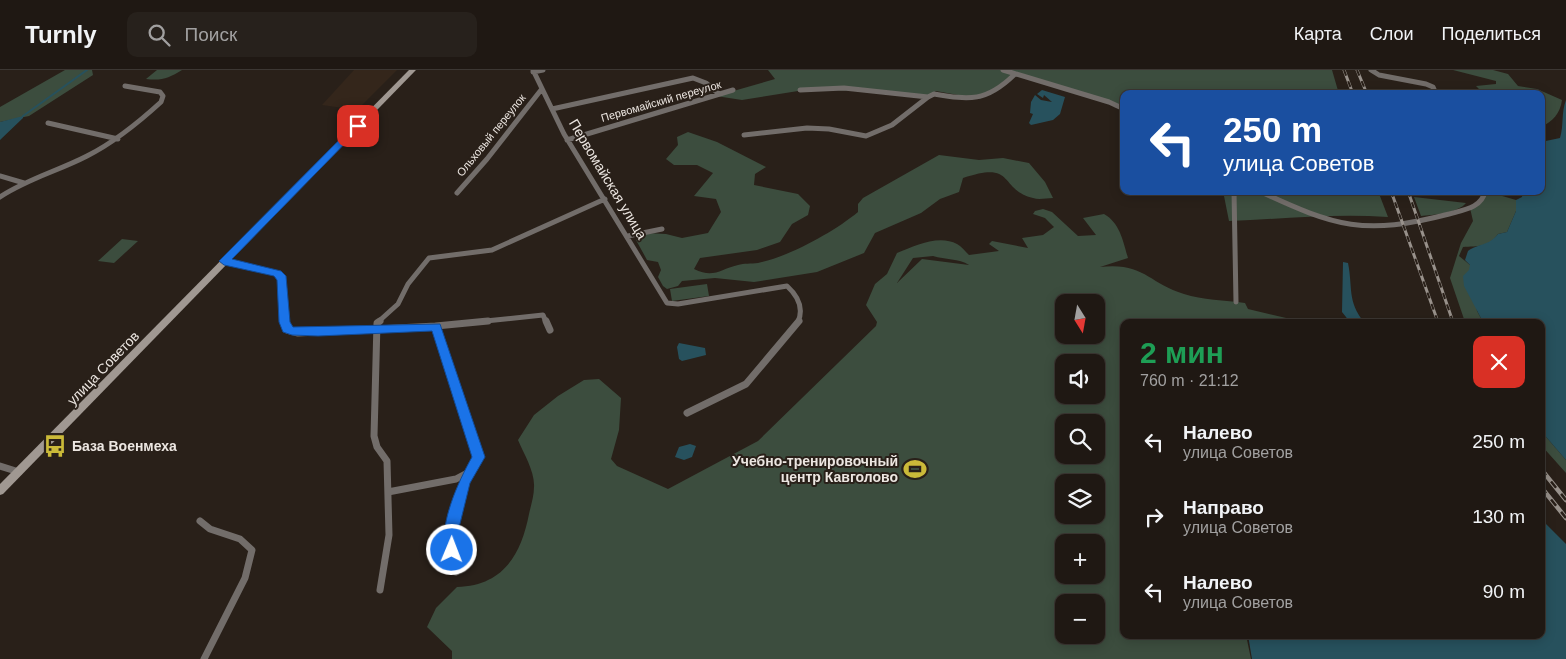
<!DOCTYPE html>
<html lang="ru">
<meta charset="utf-8">
<style>
body{margin:0;font-family:Helvetica,sans-serif;background:#27211c;color:#f1f3f6;height:100vh;display:flex;flex-direction:column;font-size:19px;white-space:nowrap}
*{box-sizing:border-box;margin:0}
p{font-size:16px;color:#a1a0a0}
.icon{flex:none;width:28px;height:28px;fill:none;stroke:currentColor;stroke-width:2;stroke-linecap:round;stroke-linejoin:round}
.map{position:relative;flex:1;overflow:hidden}
.panel{position:absolute;left:1120px;top:249px;width:425px;height:320px;display:flex;flex-direction:column;background:#1f1813;border-radius:10px;box-shadow:0 2px 12px #0003,0 0 0 1px #3c3733}
.panel>*{flex:none}
.banner{position:absolute;left:1120px;top:20px;width:425px;height:105px;border-radius:10px;box-shadow:0 2px 12px #0003,0 0 0 1px #3c3733;background:#1a4fa0;color:#fff;overflow:hidden}
.needle{width:32px;rotate:169deg}
.controls{position:absolute;left:1055px;top:224px;display:grid;gap:10px}
.controls a{display:grid;place-items:center;width:50px;height:50px;border-radius:10px;background:#1f1813;box-shadow:0 2px 12px #0003,0 0 0 1px #3c3733;font-size:25px}
.pin{position:absolute;display:grid;place-items:center;width:42px;height:42px;color:#fff;margin:-21px;border-radius:10px;box-shadow:0 2px 8px #0006}
.me{position:absolute;width:55px;margin:-28px;rotate:1deg;stroke-linejoin:round;filter:drop-shadow(0 0 4px #0008)}
.turn{display:flex;align-items:center;gap:18px;height:105px;padding:0 20px;font-size:22px}
.turn .icon{width:65px;height:65px;stroke-width:2.5}
.turn b{display:block;font-size:35px;line-height:42px}
.round{display:grid;place-items:center;flex:none;width:52px;height:52px;border-radius:10px;background:#27211c}
.summary{display:flex;align-items:center;justify-content:space-between;height:85px;padding:0 20px}
h1{font-size:30px;font-weight:700;line-height:38px;color:#1e9e55}
ul{padding:0;list-style:none}
li{display:flex;align-items:center;gap:15px;height:75px;padding:0 20px}
li div{flex:1}
li b{display:block;font-size:19px}
li em{font-style:normal}
header{display:flex;align-items:center;gap:30px;box-sizing:border-box;height:70px;padding:0 25px;background:#1f1813;border-bottom:1px solid #3c3733}
header strong{font-size:24px}
nav{display:flex;gap:28px;margin-inline-start:auto;font-size:18px}
.search{width:350px;height:45px;background:#27211c;display:flex;align-items:center;gap:12px;box-sizing:border-box;padding:0 18px;border-radius:10px;color:#a1a0a0;font-size:19px}
.map>svg:first-child{display:block}
.built{fill:#34261b}
.green{fill:#3c4d3e;fill-rule:evenodd}
.water{fill:#27515d}
.lines{fill:none;stroke-linecap:round;stroke-linejoin:round}
.stream{stroke:#27515d;stroke-width:2}
.street-far1{stroke:#726d6a;stroke-width:5}
.street{stroke:#726d6a;stroke-width:7}
.secondary{fill:#a09892;fill-rule:evenodd}
.rail-far1-casing{stroke:#98918b;stroke-width:3}
.rail-casing{stroke:#98918b;stroke-width:4.5}
.rail-far1{stroke:#292019;stroke-width:2;stroke-dasharray:6;stroke-linecap:butt}
.rail{stroke:#292019;stroke-width:2.5;stroke-dasharray:8;stroke-linecap:butt}
.route{fill:#1a73e8;stroke:#114b97}
.labels{text-anchor:middle;stroke-width:4;stroke-linejoin:round;paint-order:stroke}
.far-street-label{font-size:11px;fill:#ece6e1;stroke:#292019}
.street-label{font-size:14px;fill:#ece6e1;stroke:#292019}
.poi-label{font-size:14px;font-weight:bold;fill:#ece6e1;stroke:#292019;text-anchor:start}
</style>
<header>
<strong>Turnly</strong>
<div class="search"><svg class="icon" aria-label="search" viewBox="0 0 24 24"><circle cx="10" cy="10" r="6"/><path d="M15 15l6 6"/></svg>Поиск</div>
<nav><a>Карта</a><a>Слои</a><a>Поделиться</a></nav>
</header>
<div class="map">
<svg width="1566" height="589" viewBox="0 0 1566 589">
<rect width="100%" height="100%" fill="#292019"/>
<!-- built -->
<path class="built" d="M354 0H397L357 40 322 35Z"/>
<!-- green -->
<path class="green" d="M65 0H92L93 5 29 46 0 52V37Z
M157 0H182C169 8 162 11 146 9Z
M768 0H1332L1339 24H1124V36L1014 4 980 29 936 21 927 26 895 22 800 19 798 21 742 30 716 26 775 9Z
M1453 0H1493L1508 4 1518 16 1537 19 1562 30C1560 44 1553 51 1541 57V24H1464L1483 23 1476 16 1496 14V11Z
M688 62 717 72 766 97 755 104 754 115 798 124 810 136 808 145 792 154 780 172 757 180 700 188 694 199C714 209 720 199 738 195 744 193 751 194 758 193 788 187 834 162 858 142V134L863 128 939 85 979 90 1003 88 1029 93 1045 112 1053 128C1046 128 1039 130 1033 128 998 119 1016 90 963 108L959 122 940 129 921 143 875 163 864 183 817 202 754 212 715 208 682 211 678 216 667 219 663 216 658 207 661 200 658 192 647 190 636 170 646 163 666 164 682 168 708 163 721 142 716 129 694 126 713 103 697 95H674L666 89 678 75 677 67Z
M1223 121H1378L1388 147C1335 143 1282 149 1229 151Z
M1485 121 1516 130V141L1507 162 1498 164C1489 177 1478 176 1463 177L1459 186 1470 195 1477 241 1483 252H1465L1450 208 1461 173 1473 151 1470 138 1480 132Z
M1414 127 1466 133C1458 143 1433 145 1421 146Z
M1043 139 1052 142 1078 166 1096 165 1083 148 1104 144C1120 153 1123 171 1128 188L1100 197C1144 192 1148 213 1184 224 1202 230 1225 230 1245 233L1248 239 1299 251 1300 252H1124V565H1246L1251 589H452V581L427 557 436 538 457 517C503 516 521 485 529 444 531 435 534 426 534 417 535 402 524 384 518 370L534 345 558 326 584 310 599 309 621 328 619 360 611 389 617 396 668 419 758 371 876 256 877 252 866 235 875 214 887 204 897 183C914 176 939 164 957 174 961 176 965 181 969 185L999 181 989 174 992 171 1028 178 1022 168 1043 165 1054 157 1045 148 1033 144 1035 141ZM933 186C945 190 959 188 969 195L922 189 897 213 913 188ZM1064 232H1096V265H1064ZM1064 292H1096V325H1064ZM1064 352H1096V385H1064ZM1064 412H1096V445H1064ZM1064 472H1096V505H1064ZM1064 532H1096V565H1064Z
M122 169 138 171 114 193 98 191Z
M707 214 709 226 672 231 670 219Z
M1541 361 1566 390V403L1541 375Z"/>
<!-- water -->
<path class="water" d="M1042 20 1065 27 1060 44 1053 50 1031 55 1029 53 1033 44 1030 43 1031 32 1035 25 1041 30 1052 32 1044 25 1043 28 1037 24Z
M1566 30V390L1541 361V252H1483L1464 216 1463 206 1469 200 1470 195 1465 190 1468 181C1479 173 1489 176 1498 164L1507 162 1516 141V130L1522 127 1523 121H1541V72L1560 68C1564 55 1561 43 1566 30Z
M23 46V48L0 70V52Z
M1343 192 1348 193C1353 218 1347 231 1364 252H1350L1342 242Z
M679 273 705 278 706 285 682 291 679 289 677 277Z
M690 374 696 376 692 387 684 390 675 387 679 377Z
M1541 449 1566 474V589H1252L1248 565H1541Z"/>
<g class="lines">
<!-- stream -->
<path class="stream" d="M23 46 87 0"/>
<!-- street-far1 -->
<path class="street-far1" d="M533 0 564 64 667 233 678 234 787 216C798 226 804 238 798 252
M1003 0 1109 32 1124 39
M1371 0 1379 5 1426 14 1433 17 1436 24
M533 2 543 0
M928 27 934 24C970 30 986 32 1014 5
M552 39 693 8 706 13 719 24
M48 53 118 69
M744 65 807 58 829 59 866 66 892 55 928 27 844 18 800 20
M567 70 733 20
M0 106 24 113
M1234 121 1236 232
M1259 121C1336 157 1364 166 1449 144 1463 140 1482 138 1485 121
M457 123 487 89 541 20
M0 127C27 109 58 101 87 86 115 72 138 53 161 32L163 26 160 22 125 16
M628 166 662 159
M224 191 277 204 282 209 284 252
M378 252 398 234 408 214 429 188 492 180 605 129
M476 252 543 245 546 252"/>
<!-- street -->
<path class="street" d="M284 251 287 260 298 263 436 256 479 387 471 401 456 409 388 422
M380 251 377 253 374 366 377 377 387 391 389 465 380 520
M546 251 550 260
M436 256 488 251
M687 343 746 314 799 251
M0 396 19 402
M200 451 210 459 240 469 252 480 245 508 204 589
M456 502 449 470 467 404"/>
<!-- secondary -->
<path class="secondary" d="M409 0H416L3 424 0 425V414Z"/>
<defs>
<path id="rail-far1" d="M1344 0 1353 24
M1357 0 1367 24
M1391 121 1438 252
M1408 121 1453 252"/>
<path id="rail" d="M1541 399 1566 430
M1541 417 1566 448"/>
</defs>
<!-- rail-far1 casing -->
<use href="#rail-far1" class="rail-far1-casing"/>
<!-- rail casing -->
<use href="#rail" class="rail-casing"/>
<!-- rail-far1 -->
<use href="#rail-far1" class="rail-far1"/>
<!-- rail -->
<use href="#rail" class="rail"/>
</g>
<!-- route -->
<path class="route" d="M355 54 362 56 232 189 281 201 286 206 290 252 293 257 440 254 485 387 470 413 456 470 459 480 457 485 452 486 447 485C436 459 459 410 472 387L432 261 318 266 292 265 283 262 279 252 277 210 274 206 224 195 219 191Z"/>
<!-- icons -->
<defs>
<symbol id="bus-bare" viewBox="-9 -9 18 18"><path d="M-5-6H5V4H4V6H2V4H-2V6H-4V4H-5ZM-3.5-4V0h7V-4ZM-3.5 1.2v1.5H-2V1.2ZM2 1.2v1.5H3.5V1.2Z" fill="#cbba39" stroke="#292019" stroke-width="2.5" paint-order="stroke"/></symbol>
<symbol id="stadium-bare" viewBox="-9 -9 18 18"><path d="M0-5a6.5 5 0 1 0 0 10a6.5 5 0 1 0 0-10ZM-3.5-1.8h7v3.6h-7Z" fill="#cbba39" stroke="#292019" stroke-width="2.5" paint-order="stroke"/></symbol>
</defs>
<g fill-rule="evenodd">
<use href="#bus-bare" x="39" y="360" width="32" height="32"/>
<use href="#stadium-bare" x="899" y="383" width="32" height="32"/>
</g>
<g class="labels">
<!-- far-street labels -->
<g class="far-street-label">
<text transform="translate(661 31) rotate(-16)" y="4">Первомайский переулок</text>
<text transform="translate(491 65) rotate(-51)" y="4">Ольховый переулок</text>
</g>
<!-- street labels -->
<g class="street-label">
<text transform="translate(608 109) rotate(59)" y="5">Первомайская улица</text>
<text transform="translate(103 298) rotate(-46)" y="5">улица Советов</text>
</g>
<!-- poi labels -->
<g class="poi-label">
<text x="72" y="381">База Военмеха</text>
<text x="898" y="396" text-anchor="end">Учебно-тренировочный<tspan x="898" dy="16">центр Кавголово</tspan></text>
</g>
</g>
</svg>
<div class="controls">
<a><svg class="needle" viewBox="-14 -14 28 28"><path d="M0-13l5 13h-10z" fill="#e53935"/><path d="M0 13l5-13h-10z" fill="#a1a0a0"/></svg></a>
<a><svg class="icon" aria-label="sound" viewBox="0 0 24 24"><path d="M4 9h4l5-4v14l-5-4H4zM17 9q2 3 0 6"/></svg></a>
<a><svg class="icon" aria-label="search" viewBox="0 0 24 24"><circle cx="10" cy="10" r="6"/><path d="M15 15l6 6"/></svg></a>
<a><svg class="icon" aria-label="layers" viewBox="0 0 24 24"><path d="M12 4l9 5-9 5-9-5zM3 14l9 5 9-5"/></svg></a>
<a>+</a>
<a>−</a>
</div>
<div class="pin" style="left:358px;top:56px;background:#d93025"><svg class="icon" aria-label="arrive" viewBox="0 0 24 24"><path d="M6 21V4h12l-3 4 3 4H6"/></svg></div>
<svg class="me" style="left:452px;top:480px" viewBox="-20 -20 40 40"><circle r="17" fill="#1a73e8" stroke="#fff" stroke-width="3"/><path d="M0-11L8 9 0 5-8 9z" fill="#fff"/></svg>
<div class="banner">
<div class="turn"><svg class="icon" aria-label="left" viewBox="0 0 24 24"><path d="M17 20v-9H6M10 6l-5 5 5 5"/></svg><div><b>250 m</b>улица Советов</div></div>
</div>
<section class="panel">
<div class="summary"><div><h1>2 мин</h1><p>760 m · 21:12</p></div><a class="round" style="background:#d93025;color:#fff"><svg class="icon" aria-label="close" viewBox="0 0 24 24"><path d="M6 6l12 12M18 6L6 18"/></svg></a></div>
<ul>
<li><svg class="icon" aria-label="left" viewBox="0 0 24 24"><path d="M17 20v-9H6M10 6l-5 5 5 5"/></svg><div><b>Налево</b><p>улица Советов</p></div><em>250 m</em></li>
<li><svg class="icon" aria-label="right" viewBox="0 0 24 24"><path d="M7 20v-9h11M14 6l5 5-5 5"/></svg><div><b>Направо</b><p>улица Советов</p></div><em>130 m</em></li>
<li><svg class="icon" aria-label="left" viewBox="0 0 24 24"><path d="M17 20v-9H6M10 6l-5 5 5 5"/></svg><div><b>Налево</b><p>улица Советов</p></div><em>90 m</em></li>
</ul>
</section>
</div>
